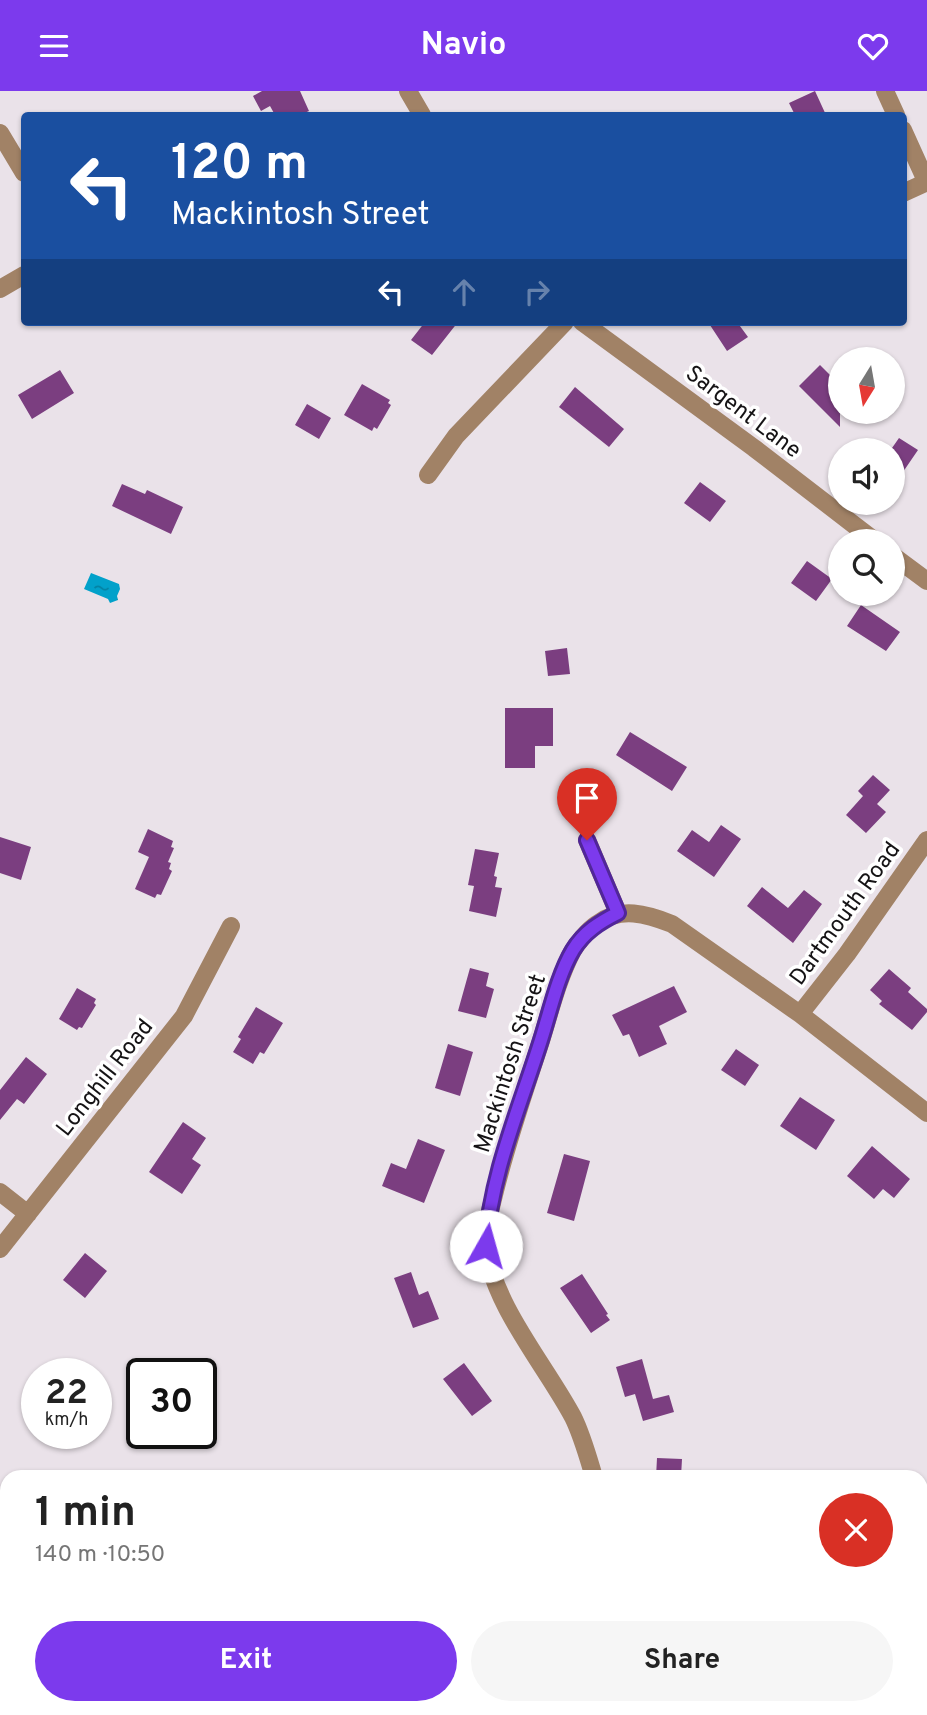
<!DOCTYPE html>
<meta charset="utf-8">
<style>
body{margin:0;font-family:Overpass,sans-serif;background:#f6f6f6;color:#222;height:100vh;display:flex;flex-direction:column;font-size:26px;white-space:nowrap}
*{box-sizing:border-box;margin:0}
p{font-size:23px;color:#767676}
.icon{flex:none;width:38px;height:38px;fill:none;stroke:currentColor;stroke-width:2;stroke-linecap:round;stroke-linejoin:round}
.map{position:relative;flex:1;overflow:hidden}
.sheet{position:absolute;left:0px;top:1379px;width:928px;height:245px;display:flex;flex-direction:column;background:#fff;border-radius:21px 21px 0 0;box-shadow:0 2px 5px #0004}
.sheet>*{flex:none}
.banner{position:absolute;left:21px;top:21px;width:886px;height:214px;border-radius:7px;box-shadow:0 2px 5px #0004;background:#1a4fa0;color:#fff;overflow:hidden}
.needle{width:46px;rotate:191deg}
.controls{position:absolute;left:828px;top:256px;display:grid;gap:14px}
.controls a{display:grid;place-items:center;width:77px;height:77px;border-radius:50%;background:#fff;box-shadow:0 2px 5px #0004;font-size:35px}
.speed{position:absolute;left:21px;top:1267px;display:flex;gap:14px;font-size:35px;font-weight:700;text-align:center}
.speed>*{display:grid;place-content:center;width:91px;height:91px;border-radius:50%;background:#fff;box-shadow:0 2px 5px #0004;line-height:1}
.speed small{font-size:18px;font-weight:400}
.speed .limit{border:4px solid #111;border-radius:10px;background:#fff;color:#111}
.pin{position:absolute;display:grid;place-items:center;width:60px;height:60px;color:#fff;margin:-72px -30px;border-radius:50% 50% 50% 0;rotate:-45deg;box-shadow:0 0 7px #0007}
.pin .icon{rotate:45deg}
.me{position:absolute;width:77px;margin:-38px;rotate:7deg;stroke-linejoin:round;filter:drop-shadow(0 0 5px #0008)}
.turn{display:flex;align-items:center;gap:24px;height:147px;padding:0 35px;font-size:32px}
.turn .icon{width:91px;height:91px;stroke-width:2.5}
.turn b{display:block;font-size:49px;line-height:60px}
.lanes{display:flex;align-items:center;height:66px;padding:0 35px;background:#0003;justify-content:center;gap:35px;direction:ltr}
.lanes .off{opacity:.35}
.round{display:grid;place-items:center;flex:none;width:74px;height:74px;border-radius:37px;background:#f6f6f6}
.summary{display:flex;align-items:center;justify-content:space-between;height:119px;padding:0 35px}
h1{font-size:42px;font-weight:700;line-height:52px}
.primary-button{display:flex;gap:14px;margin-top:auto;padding:14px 35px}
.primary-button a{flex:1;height:80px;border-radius:42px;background:#7c3aed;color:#fff;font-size:28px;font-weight:700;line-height:80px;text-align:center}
.primary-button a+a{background:#f6f6f6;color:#222}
header{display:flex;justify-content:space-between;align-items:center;height:91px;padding:0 35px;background:#7c3aed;color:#fff;font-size:32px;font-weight:700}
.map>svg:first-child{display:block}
.water{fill:url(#water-ripples)}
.building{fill:#7b3e80}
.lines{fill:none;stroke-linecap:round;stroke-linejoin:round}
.minor{stroke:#a18266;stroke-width:18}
.route-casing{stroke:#51269a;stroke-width:18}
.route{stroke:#7c3aed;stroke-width:12}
.labels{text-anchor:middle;stroke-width:7;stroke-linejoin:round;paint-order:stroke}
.street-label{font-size:23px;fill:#151315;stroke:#fff}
</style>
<header><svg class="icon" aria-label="menu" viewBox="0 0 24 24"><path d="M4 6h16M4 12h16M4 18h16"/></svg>Navio<svg class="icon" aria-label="heart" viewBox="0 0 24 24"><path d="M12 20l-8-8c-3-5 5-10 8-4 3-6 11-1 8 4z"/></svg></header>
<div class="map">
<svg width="927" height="1624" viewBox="0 0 927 1624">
<defs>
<pattern id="water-ripples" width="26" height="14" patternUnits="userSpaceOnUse" patternTransform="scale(1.75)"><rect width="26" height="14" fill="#02a1ca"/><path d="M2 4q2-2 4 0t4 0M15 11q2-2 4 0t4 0" fill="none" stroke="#0382a3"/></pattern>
</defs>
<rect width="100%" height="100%" fill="#eae2e9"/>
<!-- water -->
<path class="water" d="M91 482 119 493 120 498 117 505 118 509 110 512 108 508 84 498Z"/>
<!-- building -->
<path class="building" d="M262 0H300L309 20 300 24H275L270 15 261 20 253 5Z
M815 0 826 24H795L789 12Z
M425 231H458L432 264 411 249Z
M708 231H737L748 246 727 260Z
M820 274 840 294V336L799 295Z
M60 279 74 302 32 328 18 304Z
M362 293 390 309 388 312 391 314 377 338 374 336 372 340 344 324Z
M575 296 624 338 609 356 559 316Z
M307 313 331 327 319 348 295 334Z
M899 347 918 359 892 397V357Z
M700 391 726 410 710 431 684 412Z
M122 393 145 403 147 399 183 416 171 443 112 415Z
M807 470 832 488 816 510 791 492Z
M861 514 900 541 886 560 847 535Z
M567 557 570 583 548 585 545 560Z
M505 617H553V655H535V677H505Z
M630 641 687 676 672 700 616 664Z
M873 684 890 699 877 713 886 721 866 742 846 724 863 705 858 700Z
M721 734 741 748 714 786 677 760 692 739 709 751Z
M148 738 173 750 171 756 174 757 168 771 171 772 169 778 172 780 161 804 157 803 155 807 135 798 149 766 138 761Z
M0 746 31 756 21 789 0 782Z
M475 758 499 762 494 785 497 786 495 796 502 797 496 826 469 820 474 795 468 794Z
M762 796 788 817 804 799 822 813 793 852 747 815Z
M470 877 489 882 486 895 494 898 486 927 458 920Z
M889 878 911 897 908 901 927 918V921L912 939 879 913 882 910 870 899Z
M674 895 687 921 659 935 667 953 639 966 629 943 623 945 612 924Z
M77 897 96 908 94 912 96 914 82 937 79 936 77 939 59 928Z
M256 916 283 932 264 963 260 961 253 973 233 961 241 948 238 946Z
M448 953 473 961 460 1005 435 997Z
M736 958 759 974 745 995 721 979Z
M26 966 47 983 24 1013 17 1008 0 1029V999Z
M800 1006 835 1029 816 1059 780 1035Z
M183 1031 206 1047 192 1068 201 1074 182 1103 149 1081Z
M418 1048 445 1059 424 1112 382 1095 391 1072 406 1078Z
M872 1055 910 1088 894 1107 883 1098 874 1108 847 1085Z
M564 1063 590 1070 574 1130 547 1122Z
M85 1162 107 1180 85 1207 63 1189Z
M411 1181 419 1204 428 1200 439 1228 413 1237 394 1187Z
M582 1183 608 1223 606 1224 610 1229 591 1242 560 1197Z
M642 1268 653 1308 669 1304 674 1321 643 1330 635 1303 625 1306 616 1276Z
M464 1272 492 1310 472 1325 443 1288Z
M657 1367 682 1368 681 1386H656Z"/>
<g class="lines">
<!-- minor -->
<path class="minor" d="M408 0 422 24
M885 0 896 24
M903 39 927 92
M0 42 24 82
M903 102 927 91
M0 198 24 184
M582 231 754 357 875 450
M428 384 456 345 565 231
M892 464 927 490
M587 749 618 822
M800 923 847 863 927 749
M0 1101 28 1123
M0 1158 184 925 231 835
M594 1386C588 1366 582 1344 573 1326 546 1275 493 1214 486 1156 484 1139 490 1121 494 1104 506 1054 523 1005 539 956 549 925 557 890 572 861 577 852 588 839 597 833 620 815 647 823 672 833L800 923 927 1022
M0 1461 7 1467
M168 1617 175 1624
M544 1624 546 1617"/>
</g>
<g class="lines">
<defs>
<path id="route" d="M486 1155C490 1085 520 1016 541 949 550 921 558 884 573 859 584 841 600 831 618 822L587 749"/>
</defs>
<!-- route casing -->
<use href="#route" class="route-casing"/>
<!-- route -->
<use href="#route" class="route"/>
</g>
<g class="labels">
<!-- street labels -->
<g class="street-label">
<text transform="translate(744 320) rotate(37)" y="8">Sargent Lane</text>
<text transform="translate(844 822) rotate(-54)" y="8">Dartmouth Road</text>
<text transform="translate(509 972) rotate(-72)" y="8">Mackintosh Street</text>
<text transform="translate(104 986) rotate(-52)" y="8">Longhill Road</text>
</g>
</g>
</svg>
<div class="controls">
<a><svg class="needle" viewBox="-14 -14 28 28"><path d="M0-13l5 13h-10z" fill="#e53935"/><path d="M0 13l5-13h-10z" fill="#767676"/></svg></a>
<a><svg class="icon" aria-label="sound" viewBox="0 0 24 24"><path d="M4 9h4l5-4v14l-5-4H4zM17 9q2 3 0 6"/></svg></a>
<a><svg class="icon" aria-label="search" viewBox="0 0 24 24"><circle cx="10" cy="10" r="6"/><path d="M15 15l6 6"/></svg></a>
</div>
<div class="speed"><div>22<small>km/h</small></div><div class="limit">30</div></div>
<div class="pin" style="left:587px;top:749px;background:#d93025"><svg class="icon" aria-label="arrive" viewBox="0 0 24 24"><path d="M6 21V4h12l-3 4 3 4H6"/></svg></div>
<svg class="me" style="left:486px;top:1155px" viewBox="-20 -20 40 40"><circle r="19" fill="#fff"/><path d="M0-13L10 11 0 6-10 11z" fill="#7c3aed"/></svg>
<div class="banner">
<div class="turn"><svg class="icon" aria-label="left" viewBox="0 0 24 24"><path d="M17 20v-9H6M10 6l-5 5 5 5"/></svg><div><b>120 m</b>Mackintosh Street</div></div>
<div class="lanes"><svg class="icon" aria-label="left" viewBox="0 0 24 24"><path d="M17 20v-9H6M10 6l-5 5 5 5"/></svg><svg class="icon off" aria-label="ahead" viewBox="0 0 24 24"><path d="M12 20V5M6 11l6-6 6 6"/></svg><svg class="icon off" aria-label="right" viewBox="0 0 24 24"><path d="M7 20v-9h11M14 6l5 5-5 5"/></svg></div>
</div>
<section class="sheet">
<div class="summary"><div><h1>1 min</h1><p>140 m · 10:50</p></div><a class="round" style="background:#d93025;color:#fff"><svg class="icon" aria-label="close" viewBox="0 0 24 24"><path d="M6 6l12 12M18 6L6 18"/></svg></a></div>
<div class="primary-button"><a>Exit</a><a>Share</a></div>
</section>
</div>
